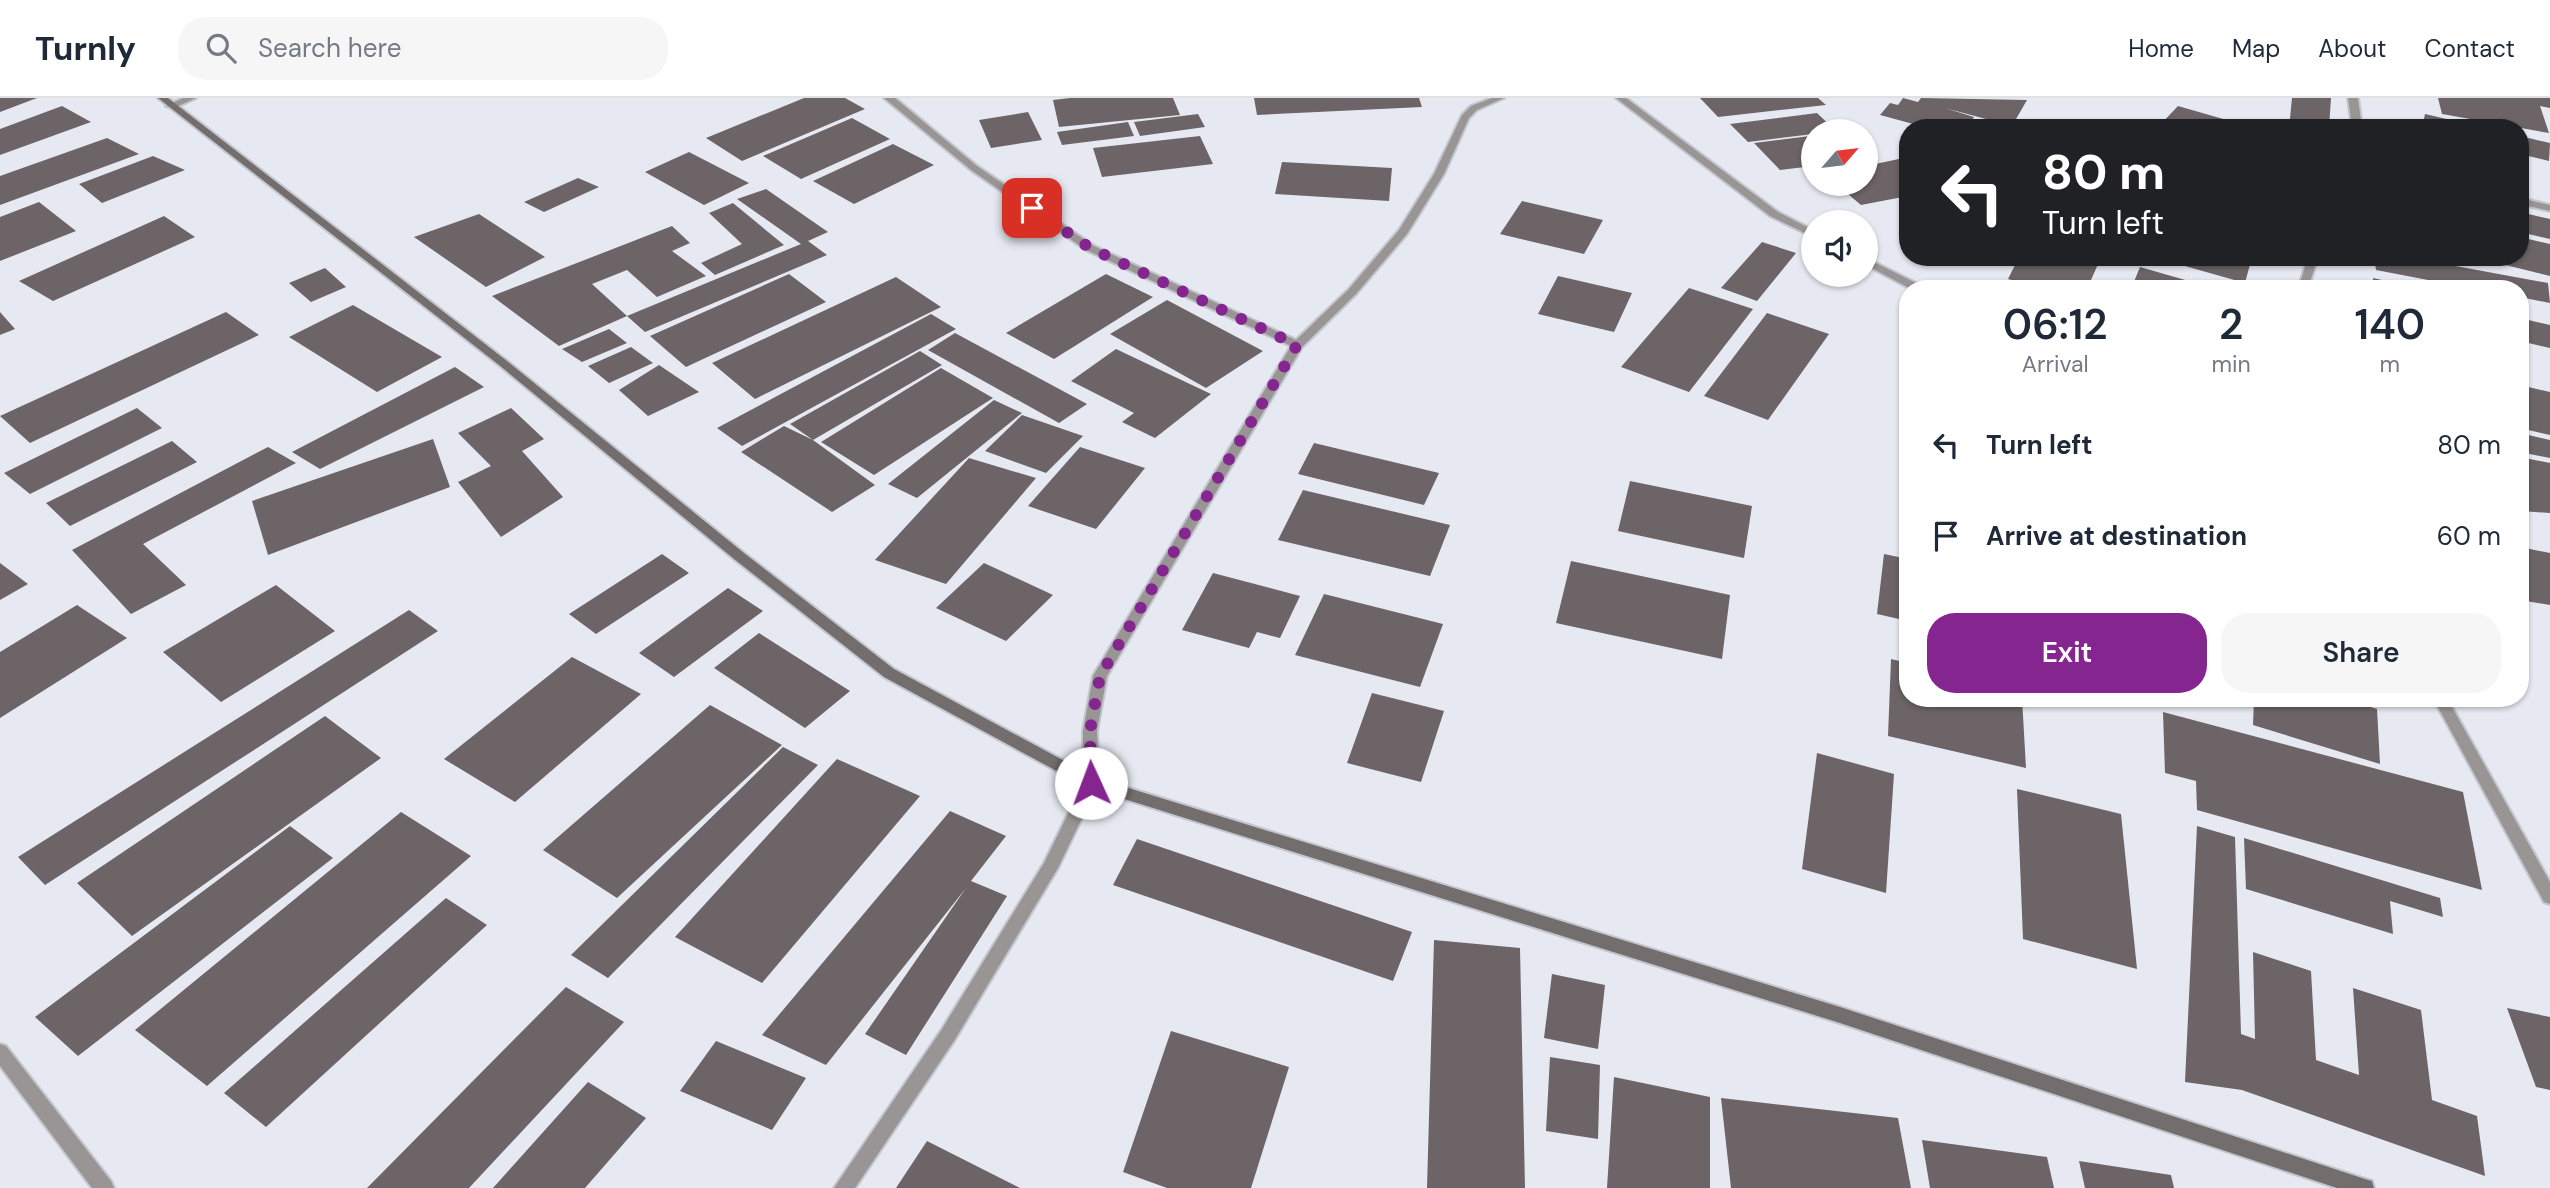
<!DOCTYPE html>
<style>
body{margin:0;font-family:"DM Sans",sans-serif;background:#f6f6f7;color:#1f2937;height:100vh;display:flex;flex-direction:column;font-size:26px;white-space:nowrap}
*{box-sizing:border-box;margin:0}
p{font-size:23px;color:#747a83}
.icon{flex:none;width:38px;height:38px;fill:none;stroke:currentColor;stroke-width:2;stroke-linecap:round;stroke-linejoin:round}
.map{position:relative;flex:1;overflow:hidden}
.drawer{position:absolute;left:1899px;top:182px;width:630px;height:427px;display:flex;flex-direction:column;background:#fff;border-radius:28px;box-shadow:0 2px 5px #0004}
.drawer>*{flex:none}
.top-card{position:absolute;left:1899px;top:21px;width:630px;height:147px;border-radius:28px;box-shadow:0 2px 5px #0004;background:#202124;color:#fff;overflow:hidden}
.needle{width:46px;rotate:62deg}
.buttons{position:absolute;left:1801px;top:21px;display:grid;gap:14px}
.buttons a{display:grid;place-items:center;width:77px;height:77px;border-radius:50%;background:#fff;box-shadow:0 2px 5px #0004;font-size:35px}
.pin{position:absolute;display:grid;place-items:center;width:60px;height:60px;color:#fff;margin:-30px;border-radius:14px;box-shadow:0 4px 10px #0006}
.me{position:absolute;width:77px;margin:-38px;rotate:358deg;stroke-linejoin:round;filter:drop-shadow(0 0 5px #0008)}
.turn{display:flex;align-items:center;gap:24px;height:147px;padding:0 28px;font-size:32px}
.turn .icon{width:91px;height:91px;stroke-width:2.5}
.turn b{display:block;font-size:49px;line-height:60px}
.eta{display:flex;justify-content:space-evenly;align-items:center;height:119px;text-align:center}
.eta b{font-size:42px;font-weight:600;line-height:49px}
.primary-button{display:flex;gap:14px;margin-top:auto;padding:14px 28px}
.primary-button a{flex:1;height:80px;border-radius:28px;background:#842590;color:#fff;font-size:28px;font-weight:600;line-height:80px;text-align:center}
.primary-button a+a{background:#f6f6f7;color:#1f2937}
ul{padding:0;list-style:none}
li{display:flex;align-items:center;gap:21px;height:91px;padding:0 28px}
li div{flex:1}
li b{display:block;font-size:26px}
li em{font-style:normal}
header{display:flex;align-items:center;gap:42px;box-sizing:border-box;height:98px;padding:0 35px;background:#fff;border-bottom:2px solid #e0e1e3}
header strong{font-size:33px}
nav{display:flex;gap:38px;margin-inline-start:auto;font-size:24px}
.search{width:490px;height:63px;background:#f6f6f7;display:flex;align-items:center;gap:18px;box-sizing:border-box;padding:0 24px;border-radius:28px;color:#747a83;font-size:26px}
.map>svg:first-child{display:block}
.building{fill:#6c6467}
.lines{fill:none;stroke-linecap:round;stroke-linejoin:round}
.street-casing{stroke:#c4c6cd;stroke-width:4}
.secondary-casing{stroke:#c4c6cd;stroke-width:4}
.street{fill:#9a9595;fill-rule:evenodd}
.secondary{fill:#746d6d;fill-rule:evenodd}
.route{stroke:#842590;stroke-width:12;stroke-dasharray:0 21.6}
</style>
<header>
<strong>Turnly</strong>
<div class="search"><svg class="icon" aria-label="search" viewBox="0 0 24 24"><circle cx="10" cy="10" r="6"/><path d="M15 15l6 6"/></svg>Search here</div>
<nav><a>Home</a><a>Map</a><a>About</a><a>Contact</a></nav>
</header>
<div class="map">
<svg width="2550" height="1090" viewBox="0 0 2550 1090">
<rect width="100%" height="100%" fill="#e7e9f2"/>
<!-- building -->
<path class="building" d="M0 0H37L0 14Z
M804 0H845L865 11 742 63 706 40Z
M1070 0H1173L1180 17 1059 29 1053 2Z
M1254 0H1419L1422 9 1257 17Z
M1700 0H1818L1826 7 1718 19Z
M1903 0 1918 4 1921 0 2027 2 2012 28 1945 10 1974 19 1967 30H1928L1880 17 1890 5 1898 7Z
M2292 0H2331L2329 30H2289Z
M2438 0H2550V10L2540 8 2549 35 2442 16Z
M62 8 91 24 0 57V31Z
M2178 8 2251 29V30H2168L2160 27Z
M1028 14 1042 42 991 50 979 22Z
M1817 15 1836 33H1813V36L1748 44 1730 26Z
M1198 16 1205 29 1140 38 1134 24Z
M2425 16 2481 29V30H2422Z
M852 20 890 41 801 81 763 58Z
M1128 24 1134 38 1062 47 1057 34Z
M1200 38 1213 66 1102 79 1093 50Z
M1810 38 1813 40V68L1780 72 1754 45Z
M2520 38 2550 45 2549 63 2520 56Z
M107 40 139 56 0 107V78Z
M893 46 934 67 854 106 813 83Z
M689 54 749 85 704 107 645 74Z
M153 58 185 72 102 105 79 86Z
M1908 59V98L1861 107 1836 86H1866V68Z
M1282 64 1392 70 1389 103 1275 96Z
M578 80 599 89 544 114 524 104Z
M766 91 828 134 808 143 827 157 645 234 627 218 801 146 737 101Z
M1522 103 1603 122 1584 156 1500 136Z
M39 104 76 133 0 163V119Z
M733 105 784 147 715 177 701 165 742 146 709 115Z
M2520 114 2550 121V141L2520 134Z
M479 116 545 159 486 189 414 139Z
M164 118 195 139 53 203 19 183Z
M672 128 690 145 672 153 706 178 657 199 627 172 592 186 627 218 559 248 492 198Z
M2520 139 2550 146V178L2477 160 2520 159Z
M1762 144 1796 155 1757 203 1721 190Z
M2019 159H2083L2099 164 2087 191H2041L2008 181Z
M2153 159H2252L2245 185Z
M2374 159H2407L2548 185 2550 205 2520 199V191H2475L2376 172Z
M2140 169 2213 190V191H2131Z
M325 170 346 189 311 204 289 185Z
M789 176 826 204 686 269 650 238Z
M1106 176 1153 199 1054 261 1006 235Z
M1558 178 1632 195 1614 234 1538 216Z
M896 179 941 209 755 301 712 265Z
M2373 180 2417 190 2416 191H2374Z
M1689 190 1753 211 1689 294 1621 269Z
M1167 202 1263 253 1206 290 1110 236Z
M353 207 442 259 377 294 289 239Z
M0 214 15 231 0 237Z
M226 214 259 237 30 345 0 318Z
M1767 215 1829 236 1768 322 1704 298Z
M931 216 956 231 742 348 717 330Z
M2520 220 2550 227V250L2520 243Z
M609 231 627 245 582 264 562 251Z
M955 235 1087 306 1059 325 928 252Z
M631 249 653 265 609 285 588 268Z
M1116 251 1211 296 1155 340 1122 324 1134 315 1071 283Z
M920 253 942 267 813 342 790 326Z
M659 267 699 294 648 318 619 292Z
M455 269 484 289 320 371 292 354Z
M941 270 993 300 874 377 821 344Z
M2520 287 2550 294V337L2520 330Z
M994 302 1022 315 917 400 888 386Z
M137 310 162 330 30 396 4 375Z
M511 310 544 341 522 353 563 399 501 439 458 384 491 368 458 335Z
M1022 317 1083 338 1046 375 985 353Z
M784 328 813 342 875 387 832 414 741 354Z
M2520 335 2550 342V360L2520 354Z
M433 341 450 389 268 457 252 403Z
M172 343 197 364 70 428 46 405Z
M1314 345 1439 375 1424 407 1298 376Z
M268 349 296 365 143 446 186 487 131 516 72 452Z
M1080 349 1145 370 1096 431 1028 408Z
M2520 359 2550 365V415L2520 413Z
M969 360 1036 380 946 486 875 462Z
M1630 383 1752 408 1744 460 1618 433Z
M1303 392 1450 427 1430 478 1278 442Z
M2520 449 2550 455V507L2520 502Z
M662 456 689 475 596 536 569 516Z
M1884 456 1908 461V523L1877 516Z
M1571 463 1730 497 1722 561 1556 525Z
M0 465 28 486 0 502Z
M984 465 1053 497 1006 543 936 510Z
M1213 475 1300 498 1280 540 1257 534 1249 550 1182 532Z
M276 487 335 533 221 604 163 554Z
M728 490 763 513 674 579 639 555Z
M1324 496 1443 526 1420 589 1295 557Z
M77 507 127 540 0 620V554Z
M409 512 438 533 45 787 18 759Z
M759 535 850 593 805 630 714 570Z
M572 559 641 596 515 704 444 661Z
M1891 561 1908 565V600H2022L2026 670 1888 638Z
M1372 595 1444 613 1421 684 1347 665Z
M2254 600H2342L2377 611 2380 666 2253 627Z
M710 607 782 647 617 800 543 752Z
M2163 614 2463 694 2482 792 2197 712 2196 683 2165 675Z
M325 618 381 660 132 838 77 785Z
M783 649 818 667 608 880 571 857Z
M1817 655 1894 676 1886 795 1802 771Z
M837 661 920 698 762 885 675 839Z
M2017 691 2121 716 2137 871 2023 841Z
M950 713 1006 738 971 783 1007 798 906 957 865 936 966 790 826 967 762 937Z
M401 714 471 758 207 988 135 932Z
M290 728 333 760 78 958 35 919Z
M2197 728 2235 739 2241 936 2255 941 2253 854 2311 873 2316 962 2359 977 2353 890 2421 912 2432 1002 2477 1018 2485 1078 2242 992 2185 984Z
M2244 740 2440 800 2443 819 2390 803 2393 836 2246 791Z
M1137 741 1412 834 1393 883 1113 787Z
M446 800 487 827 266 1029 224 995Z
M1434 842 1520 850 1525 1090H1427Z
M1552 876 1605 887 1598 951 1544 940Z
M566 889 624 924 469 1090H367Z
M2507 910 2550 919V992L2536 989Z
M1171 933 1289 969 1251 1090H1167L1123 1074Z
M716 943 806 980 772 1032 680 993Z
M1550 959 1600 967 1598 1041 1546 1033Z
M1614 979 1710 999V1090H1607Z
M588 984 646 1020 585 1090H493Z
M1721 1000 1898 1020 1911 1090H1731Z
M1922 1042 2047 1059 2054 1090H1930Z
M927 1043 1020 1090H896Z
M2079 1063 2171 1077 2174 1090H2085Z"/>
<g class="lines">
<defs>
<path id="street" d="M183 0H196L174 10 166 8Z
M884 0H895L977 68 1094 148 1296 242 1348 192 1399 132 1434 76 1462 17 1471 8 1492 0H1504L1477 12 1469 20 1444 76 1407 136 1356 196 1302 249 1107 578 1097 633 1099 685 1058 770 954 943 855 1090H834L942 931 1044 765 1083 685V633L1093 578 1291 248 1086 152 971 72Z
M1616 0H1626L1778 114 1813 132V139L1770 118Z
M2348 0H2358L2362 30H2352Z
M2520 100 2550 107V113L2520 106Z
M2308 159H2318L2308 191H2298Z
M1866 160 1924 189 1925 191H1911L1866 167Z
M2433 600H2447L2550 784V806L2544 804Z
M0 946 6 948 111 1083 114 1090H92L0 968Z"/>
<path id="secondary" d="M158 0H168L507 263 744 455 894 571 1096 680 1840 909 2365 1081 2372 1083 2374 1090H2337L1840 925 1086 689 884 579 734 461 499 267Z"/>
</defs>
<!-- street casing -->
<use href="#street" class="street-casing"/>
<!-- secondary casing -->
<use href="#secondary" class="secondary-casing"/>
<!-- street -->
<use href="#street" class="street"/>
<!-- secondary -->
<use href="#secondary" class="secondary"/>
</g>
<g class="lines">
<!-- route -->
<path class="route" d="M1032 110 1090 150 1297 247 1100 578 1090 633 1091 685"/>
</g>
</svg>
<div class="buttons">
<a><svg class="needle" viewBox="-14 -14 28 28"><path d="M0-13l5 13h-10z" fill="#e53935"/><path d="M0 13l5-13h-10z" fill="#747a83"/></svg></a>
<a><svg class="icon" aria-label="sound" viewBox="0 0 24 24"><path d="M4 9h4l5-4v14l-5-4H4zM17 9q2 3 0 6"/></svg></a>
</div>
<div class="pin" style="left:1032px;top:110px;background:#d93025"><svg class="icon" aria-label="arrive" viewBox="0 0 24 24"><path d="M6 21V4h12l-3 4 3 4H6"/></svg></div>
<svg class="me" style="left:1091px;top:685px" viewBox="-20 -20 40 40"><circle r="19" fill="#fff"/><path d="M0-13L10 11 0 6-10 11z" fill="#842590"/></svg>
<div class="top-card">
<div class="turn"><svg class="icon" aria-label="left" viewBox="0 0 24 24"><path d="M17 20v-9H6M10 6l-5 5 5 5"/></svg><div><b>80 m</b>Turn left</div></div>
</div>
<section class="drawer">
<div class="eta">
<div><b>06:12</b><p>Arrival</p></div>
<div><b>2</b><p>min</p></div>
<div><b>140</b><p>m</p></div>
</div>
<ul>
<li><svg class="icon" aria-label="left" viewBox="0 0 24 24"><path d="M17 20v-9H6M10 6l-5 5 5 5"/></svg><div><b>Turn left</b></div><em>80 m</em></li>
<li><svg class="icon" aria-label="arrive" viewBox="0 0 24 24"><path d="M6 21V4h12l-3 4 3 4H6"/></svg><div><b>Arrive at destination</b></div><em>60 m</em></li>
</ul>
<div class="primary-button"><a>Exit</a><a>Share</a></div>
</section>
</div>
